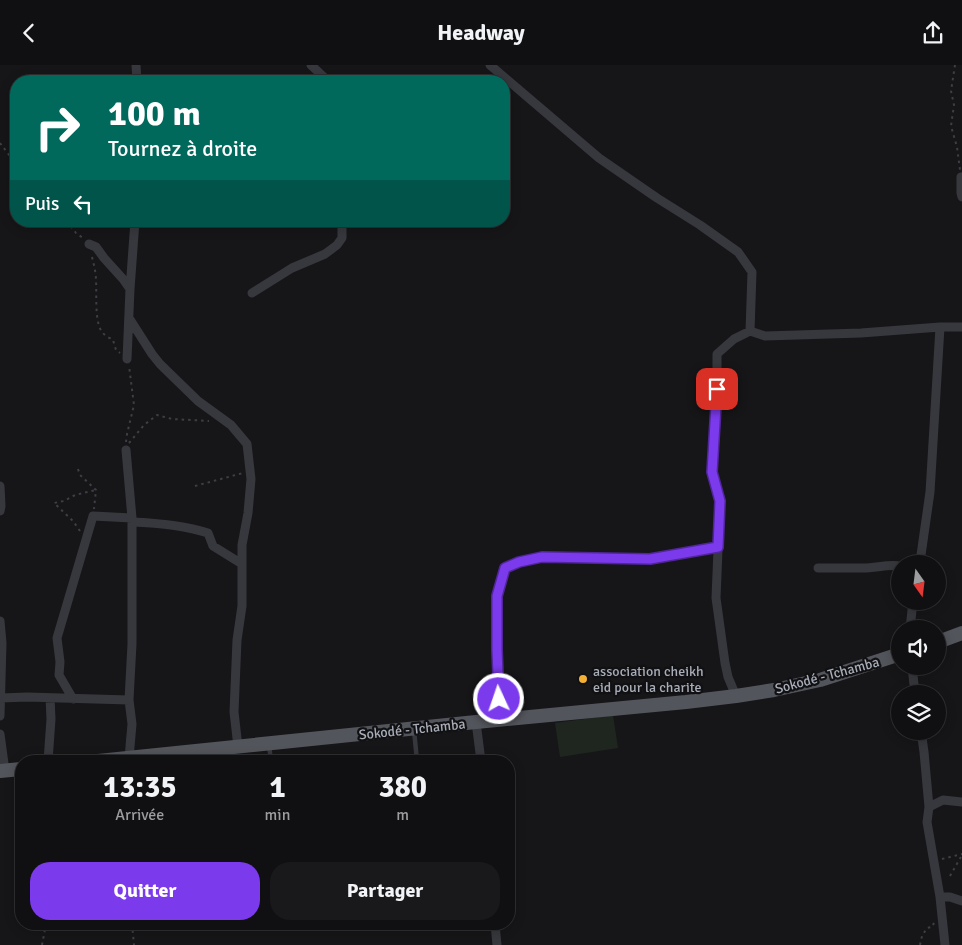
<!DOCTYPE html>
<html lang="fr">
<meta charset="utf-8">
<style>
body{margin:0;font-family:Signika,sans-serif;background:#19191b;color:#f1f3f6;height:100vh;display:flex;flex-direction:column;font-size:19px;white-space:nowrap}
*{box-sizing:border-box;margin:0}
p{font-size:16px;color:#9c9d9f}
.icon{flex:none;width:28px;height:28px;fill:none;stroke:currentColor;stroke-width:2;stroke-linecap:round;stroke-linejoin:round}
.map{position:relative;flex:1;overflow:hidden}
.details{position:absolute;left:15px;top:690px;width:500px;height:175px;display:flex;flex-direction:column;background:#101012;border-radius:20px;box-shadow:0 2px 12px #0003,0 0 0 1px #303032}
.details>*{flex:none}
.banner{position:absolute;left:10px;top:10px;width:500px;height:152px;border-radius:20px;box-shadow:0 2px 12px #0003,0 0 0 1px #303032;background:#00695c;color:#fff;overflow:hidden}
.needle{width:32px;rotate:166deg}
.controls{position:absolute;left:891px;top:490px;display:grid;gap:10px}
.controls a{display:grid;place-items:center;width:55px;height:55px;border-radius:50%;background:#101012;box-shadow:0 2px 12px #0003,0 0 0 1px #303032;font-size:25px}
.pin{position:absolute;display:grid;place-items:center;width:42px;height:42px;color:#fff;margin:-21px;border-radius:10px;box-shadow:0 2px 8px #0006}
.me{position:absolute;width:55px;margin:-28px;rotate:357deg;stroke-linejoin:round;filter:drop-shadow(0 0 4px #0008)}
.turn{display:flex;align-items:center;gap:18px;height:105px;padding:0 15px;font-size:22px}
.turn .icon{width:65px;height:65px;stroke-width:2.5}
.turn b{display:block;font-size:35px;line-height:42px}
.then{display:flex;align-items:center;height:48px;padding:0 15px;background:#0003;gap:10px;font-size:19px}
.eta{display:flex;justify-content:space-evenly;align-items:center;height:85px;text-align:center}
.eta b{font-size:30px;font-weight:800;line-height:35px}
.cta{display:flex;gap:10px;margin-top:auto;padding:10px 15px}
.cta a{flex:1;height:58px;border-radius:20px;background:#7c3aed;color:#fff;font-size:20px;font-weight:800;line-height:58px;text-align:center}
.cta a+a{background:#19191b;color:#f1f3f6}
header{display:flex;justify-content:space-between;align-items:center;height:65px;padding:0 15px;background:#101012;font-size:22px;font-weight:800}
.map>svg:first-child{display:block}
.green{fill:#1e261f}
.lines{fill:none;stroke-linecap:round;stroke-linejoin:round}
.path{stroke:#3d3f44;stroke-width:2;stroke-dasharray:2.5 4;stroke-linecap:butt}
.service{stroke:#37383d;stroke-width:4.5}
.minor{stroke:#37383d;stroke-width:9}
.primary{stroke:#53555c;stroke-width:14}
.route-casing{stroke:#51269a;stroke-width:12}
.route{stroke:#7c3aed;stroke-width:9}
.poi-dot{fill:#f2b134;stroke:#111113;stroke-width:2}
.labels{text-anchor:middle;stroke-width:4.5;stroke-linejoin:round;paint-order:stroke}
.poi-label{font-size:14px;fill:#a8adb8;stroke:#111113;text-anchor:start}
.street-label{font-size:14px;fill:#a8adb8;stroke:#111113}
</style>
<header><svg class="icon" aria-label="back" viewBox="0 0 24 24"><path d="M15 5l-7 7 7 7"/></svg>Headway<svg class="icon" aria-label="share" viewBox="0 0 24 24"><path d="M12 15V3M7 8l5-5 5 5M5 13v7h14v-7"/></svg></header>
<div class="map">
<svg width="962" height="880" viewBox="0 0 962 880">
<rect width="100%" height="100%" fill="#161618"/>
<!-- green -->
<path class="green" d="M613 650 618 683 560 692 555 658Z"/>
<g class="lines">
<!-- path -->
<path class="path" d="M955 0 951 26 954 40 951 61 957 82 960 105
M0 78 16 99
M67 156 76 168 83 173
M92 192C94 200 96 208 96 216 97 229 94 259 103 268 105 271 110 273 113 275L116 285 120 288
M126 377 127 369 134 340 129 301
M129 378 144 360 157 350 172 354 209 356
M78 404 80 410 96 425 94 444
M195 421 243 408
M80 466 73 456 54 438 64 436 75 430 96 425
M942 794 962 789
M950 811 962 790
M132 859 134 880
M42 880 46 859
M920 880 922 871 927 863 932 862 934 858"/>
<!-- service -->
<path class="service" d="M414 665 417 696
M269 680 271 696"/>
<!-- minor -->
<path class="minor" d="M136 0 137 16
M311 0 328 16
M490 0 599 93 657 133 700 160 738 187 752 207 750 266
M961 112V128L962 132
M89 179 96 182 104 193 123 214 130 224
M252 228 292 203 325 189 337 180 342 173V159L343 156
M129 253 152 289 160 299 198 336 231 360 247 379 251 414 248 448 242 480V541L237 575 234 647 238 682
M127 294 130 224 135 156
M126 385 132 453V579L129 635 132 659 129 693
M0 421 1 441 0 446
M132 457C158 458 183 460 208 468L213 481 242 499
M918 499 921 490 930 427 940 262
M818 503C833 503 848 503 863 503 876 503 888 499 900 501
M0 556 2 578 0 651
M910 564 913 536
M912 601 915 629
M736 631 728 612 725 598 716 533 720 436 712 407 717 324V289L734 274 750 266 765 271 861 268 940 262H962
M1 633 27 632 129 635
M73 634 59 610 60 597 57 573 93 451 132 453
M500 654 497 585V531L505 503 519 497 542 492 650 494 718 482
M476 657 481 696
M921 666 924 687 929 742
M0 669 5 706
M48 696 51 654 50 633
M940 832H950L962 836
M495 859 497 880
M945 880 940 832 927 757 929 742 943 735 962 737"/>
<!-- primary -->
<path class="primary" d="M938 577 962 568
M98 696 476 657 686 637 736 631 774 625 820 615 900 589
M0 706 21 704"/>
</g>
<g class="lines">
<defs>
<path id="route" d="M499 634 497 585V531L505 503 519 497 542 492 650 494 718 482 720 436 712 407 717 324"/>
</defs>
<!-- route casing -->
<use href="#route" class="route-casing"/>
<!-- route -->
<use href="#route" class="route"/>
</g>
<!-- markers -->
<circle class="poi-dot" cx="583" cy="614" r="5"/>
<g class="labels">
<!-- poi labels -->
<g class="poi-label">
<text x="593" y="611">association cheikh<tspan x="593" dy="16">eid pour la charite</tspan></text>
</g>
<!-- street labels -->
<g class="street-label">
<text transform="translate(827 610) rotate(-15)" y="5">Sokodé - Tchamba</text>
<text transform="translate(412 664) rotate(-6)" y="5">Sokodé - Tchamba</text>
</g>
</g>
</svg>
<div class="controls">
<a><svg class="needle" viewBox="-14 -14 28 28"><path d="M0-13l5 13h-10z" fill="#e53935"/><path d="M0 13l5-13h-10z" fill="#9c9d9f"/></svg></a>
<a><svg class="icon" aria-label="sound" viewBox="0 0 24 24"><path d="M4 9h4l5-4v14l-5-4H4zM17 9q2 3 0 6"/></svg></a>
<a><svg class="icon" aria-label="layers" viewBox="0 0 24 24"><path d="M12 4l9 5-9 5-9-5zM3 14l9 5 9-5"/></svg></a>
</div>
<div class="pin" style="left:717px;top:324px;background:#d93025"><svg class="icon" aria-label="arrive" viewBox="0 0 24 24"><path d="M6 21V4h12l-3 4 3 4H6"/></svg></div>
<svg class="me" style="left:499px;top:634px" viewBox="-20 -20 40 40"><circle r="17" fill="#7c3aed" stroke="#fff" stroke-width="3"/><path d="M0-11L8 9 0 5-8 9z" fill="#fff"/></svg>
<div class="banner">
<div class="turn"><svg class="icon" aria-label="right" viewBox="0 0 24 24"><path d="M7 20v-9h11M14 6l5 5-5 5"/></svg><div><b>100 m</b>Tournez à droite</div></div>
<div class="then">Puis<svg class="icon" aria-label="left" viewBox="0 0 24 24"><path d="M17 20v-9H6M10 6l-5 5 5 5"/></svg></div>
</div>
<section class="details">
<div class="eta">
<div><b>13:35</b><p>Arrivée</p></div>
<div><b>1</b><p>min</p></div>
<div><b>380</b><p>m</p></div>
</div>
<div class="cta"><a>Quitter</a><a>Partager</a></div>
</section>
</div>
